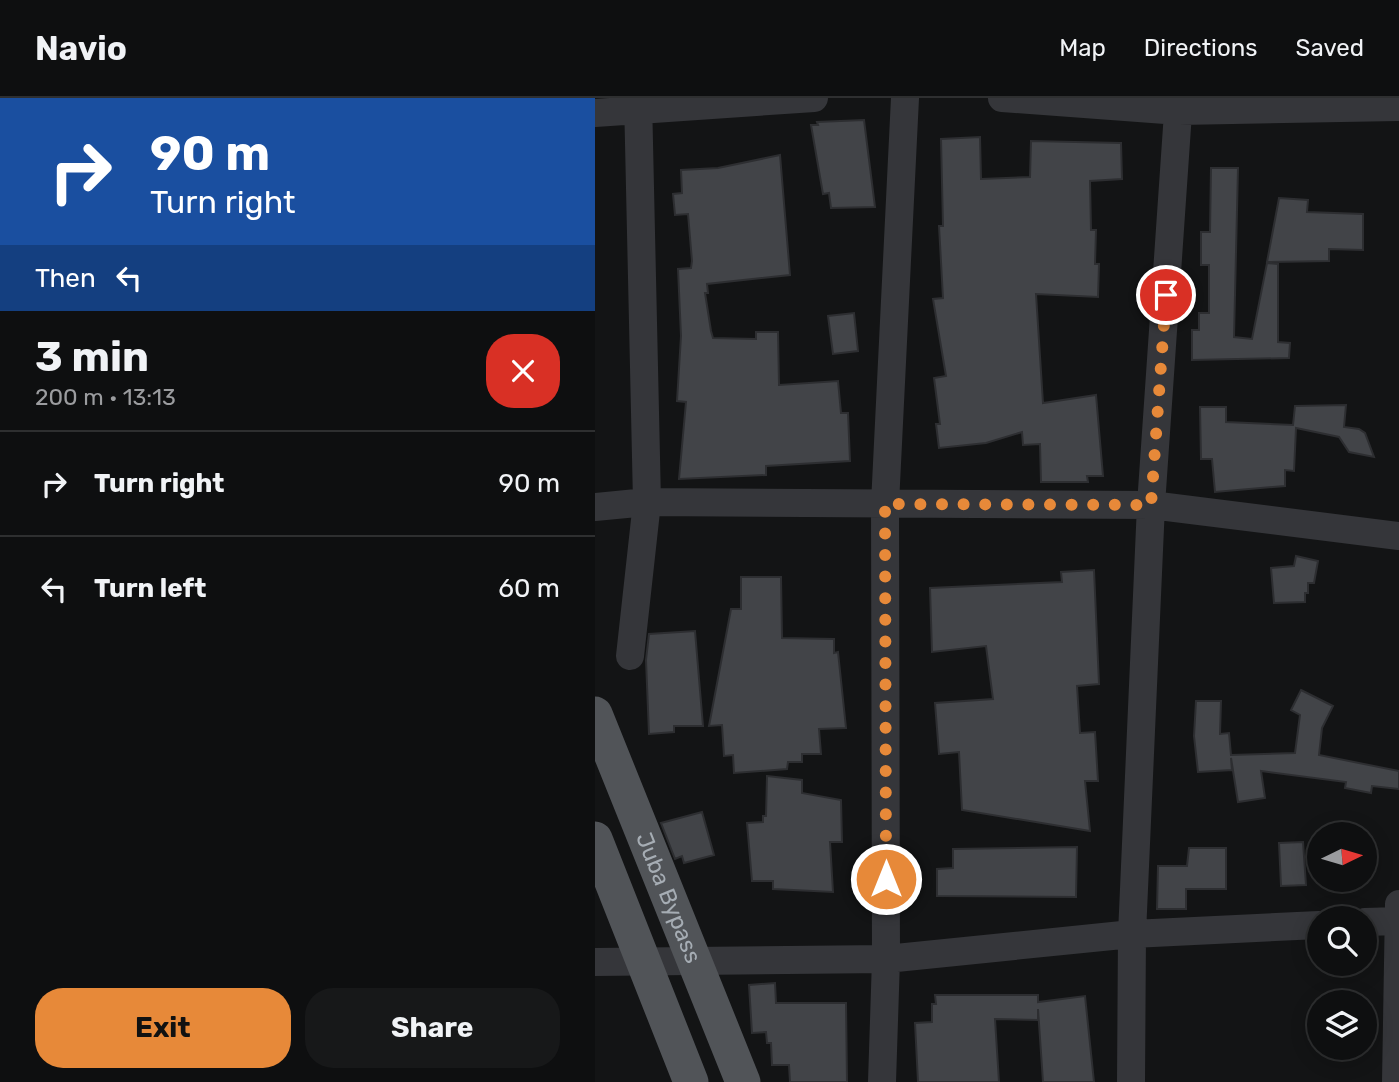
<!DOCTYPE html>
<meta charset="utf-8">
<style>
body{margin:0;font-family:Rubik,sans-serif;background:#171819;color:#f1f3f6;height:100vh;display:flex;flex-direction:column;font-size:26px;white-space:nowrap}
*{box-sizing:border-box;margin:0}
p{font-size:23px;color:#9b9c9f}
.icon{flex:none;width:38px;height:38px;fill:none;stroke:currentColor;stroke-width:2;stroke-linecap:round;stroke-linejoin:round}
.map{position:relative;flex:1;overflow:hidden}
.panel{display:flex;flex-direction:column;background:#0e0f10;width:595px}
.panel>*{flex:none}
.top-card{background:#1a4fa0;color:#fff;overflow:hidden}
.needle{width:46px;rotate:85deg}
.tools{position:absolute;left:712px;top:724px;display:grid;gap:14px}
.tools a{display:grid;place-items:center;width:70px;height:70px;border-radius:50%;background:#0e0f10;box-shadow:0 4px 18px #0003,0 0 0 2px #2e2f30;font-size:35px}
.pin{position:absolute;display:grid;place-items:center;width:60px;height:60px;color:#fff;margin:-30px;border:4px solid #fff;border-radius:50%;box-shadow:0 2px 7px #0007}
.me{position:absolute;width:77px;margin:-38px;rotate:0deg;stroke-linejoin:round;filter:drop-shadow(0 0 5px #0008)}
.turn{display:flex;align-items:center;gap:24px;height:147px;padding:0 35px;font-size:32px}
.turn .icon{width:91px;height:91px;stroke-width:2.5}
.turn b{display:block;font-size:49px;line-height:60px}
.then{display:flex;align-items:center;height:66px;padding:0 35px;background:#0003;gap:14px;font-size:26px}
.round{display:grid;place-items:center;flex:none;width:74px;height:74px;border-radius:28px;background:#171819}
.head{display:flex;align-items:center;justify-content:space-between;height:119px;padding:0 35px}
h1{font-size:42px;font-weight:700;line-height:52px}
.button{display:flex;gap:14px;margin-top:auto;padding:14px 35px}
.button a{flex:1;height:80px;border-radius:28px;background:#e78939;color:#111;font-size:28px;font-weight:700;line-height:80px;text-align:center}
.button a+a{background:#171819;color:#f1f3f6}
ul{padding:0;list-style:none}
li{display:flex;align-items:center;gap:21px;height:105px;padding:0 35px;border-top:2px solid #2e2f30}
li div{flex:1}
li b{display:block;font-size:26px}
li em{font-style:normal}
header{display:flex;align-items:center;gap:42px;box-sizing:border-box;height:98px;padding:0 35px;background:#0e0f10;border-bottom:2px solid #2e2f30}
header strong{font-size:33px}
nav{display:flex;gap:38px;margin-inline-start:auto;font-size:24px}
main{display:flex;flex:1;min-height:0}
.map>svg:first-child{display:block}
.building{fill:#424448;stroke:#2d2e31;stroke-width:2}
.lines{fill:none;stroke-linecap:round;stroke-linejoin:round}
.minor{stroke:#35363a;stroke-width:28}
.major{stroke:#515458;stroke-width:35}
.route{stroke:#e78939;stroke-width:12;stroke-dasharray:0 21.6}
.labels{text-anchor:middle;stroke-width:5;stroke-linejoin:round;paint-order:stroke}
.street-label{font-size:23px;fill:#a6adb4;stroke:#0e0f10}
</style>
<header>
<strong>Navio</strong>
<nav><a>Map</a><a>Directions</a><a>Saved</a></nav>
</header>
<main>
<section class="panel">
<div class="top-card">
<div class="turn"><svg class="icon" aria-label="right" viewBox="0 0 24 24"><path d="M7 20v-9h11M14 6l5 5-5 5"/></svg><div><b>90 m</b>Turn right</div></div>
<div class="then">Then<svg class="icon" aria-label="left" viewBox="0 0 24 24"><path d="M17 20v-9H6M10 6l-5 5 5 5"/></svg></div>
</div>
<div class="head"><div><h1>3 min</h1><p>200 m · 13:13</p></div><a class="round" style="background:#d93025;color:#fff"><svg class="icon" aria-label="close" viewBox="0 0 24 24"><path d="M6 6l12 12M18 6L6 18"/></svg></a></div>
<ul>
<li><svg class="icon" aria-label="right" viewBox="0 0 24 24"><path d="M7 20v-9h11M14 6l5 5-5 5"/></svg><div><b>Turn right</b></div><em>90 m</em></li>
<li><svg class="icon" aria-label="left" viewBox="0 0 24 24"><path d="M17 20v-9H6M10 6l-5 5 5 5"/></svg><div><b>Turn left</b></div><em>60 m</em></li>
</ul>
<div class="button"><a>Exit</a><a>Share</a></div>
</section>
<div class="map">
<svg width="804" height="984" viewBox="0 0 804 984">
<rect width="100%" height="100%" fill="#131415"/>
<!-- building -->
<path class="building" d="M269 22 280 109 236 110 234 95 228 96 216 27H223L222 24Z
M385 39 386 81 435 79 436 43 526 45 527 81 495 83 496 132H501L500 166H504L503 199 441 196 448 305 501 297 508 378H492L493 384H446L445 346 428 347 427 334 391 345 344 350 341 326H345L339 280 351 278 338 201 348 200 344 128H348L346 41Z
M185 57 195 177 112 186 113 195H110L116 233 118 240 161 241V234H183L184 287 243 283 246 315H253L255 363 171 368V377L84 381 91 304 82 303 86 238 83 171 96 170 97 163 93 116 80 117 78 96 87 95 86 72 123 70Z
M616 70H643L639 239 657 241 672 165 683 166V244L695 245 694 260 597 262V232H604V215H614V167H606V134H615Z
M684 100 713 102 712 114 768 116V152L734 151V163L672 164Z
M259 215 263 253 238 256 233 218Z
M751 307 749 329 764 331 770 335 779 359 754 354 744 339 701 330 699 373 690 372V388L620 394 617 361H606L605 309H631V324L698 327 700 308Z
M701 458 723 463 719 485H713V495H710V504L679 505 676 470 699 468Z
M499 472 504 586 482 588 485 635 500 634 503 683H490L495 733 367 712 364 654 344 656 340 605 398 601 391 548 337 554 335 490 467 484 466 474Z
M146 479H186L187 540 239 541V555L243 554 251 630 224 631 226 656H207V664H193L192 671 139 675 138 657 129 658 127 627 114 628 136 511H146Z
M100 533 108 628H79V634L54 636 51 562 54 536Z
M706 592 738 608 727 630 724 657 804 673V691L777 688 776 695 750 690 751 684 666 673 670 700 643 704 636 660 637 672 603 674 599 638 601 603H626L625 636 634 635 636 657 700 655 705 617 696 612Z
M172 678 207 682V695L246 702 247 744H235L238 794 178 791V783H157L152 725 168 724V718H171Z
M107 714 119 757 89 765 87 758 80 761 66 725Z
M708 744 711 787 686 788 684 745Z
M482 749 481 799 342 798V771L358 770V751Z
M594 750H631V791H591V811H562L563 768H592Z
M180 885 181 905H251L252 984H195L194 967H177L176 945H172L171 934 157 935 154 887Z
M340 897H443V904L490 898 499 984H448L443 911V922L400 921 404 984H323L320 925 337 924V906H341Z"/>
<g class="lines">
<!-- minor -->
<path class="minor" d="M407 0 584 13 804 9
M0 15 219 0
M0 409 52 404 556 407 804 438
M35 558 52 404 43 0
M770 824 804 823
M0 864 291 861 537 836 724 827
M287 984 291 861 290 406 310 0
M536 984 537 836 556 407 584 0
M801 984 804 806"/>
<!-- major -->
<g class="major">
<path id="s1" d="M0 616 148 984"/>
<path d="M0 741 96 984"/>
</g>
</g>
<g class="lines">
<!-- route -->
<path class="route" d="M291 781 290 406 556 407 571 197"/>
</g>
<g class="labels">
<!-- street labels -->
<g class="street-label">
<text dy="8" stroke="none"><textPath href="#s1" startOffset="198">Juba Bypass</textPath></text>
</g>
</g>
</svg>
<div class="tools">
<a><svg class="needle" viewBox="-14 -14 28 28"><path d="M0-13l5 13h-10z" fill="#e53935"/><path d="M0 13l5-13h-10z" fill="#9b9c9f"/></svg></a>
<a><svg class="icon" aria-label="search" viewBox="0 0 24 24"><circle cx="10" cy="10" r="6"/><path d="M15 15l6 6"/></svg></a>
<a><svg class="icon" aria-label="layers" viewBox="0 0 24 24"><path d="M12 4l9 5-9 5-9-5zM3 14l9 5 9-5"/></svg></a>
</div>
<div class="pin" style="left:571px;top:197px;background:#d93025"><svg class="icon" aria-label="arrive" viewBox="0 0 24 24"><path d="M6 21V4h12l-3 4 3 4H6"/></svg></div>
<svg class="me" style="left:291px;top:781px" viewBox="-20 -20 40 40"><circle r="17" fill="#e78939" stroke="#fff" stroke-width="3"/><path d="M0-11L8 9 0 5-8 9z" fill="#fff"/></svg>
</div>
</main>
